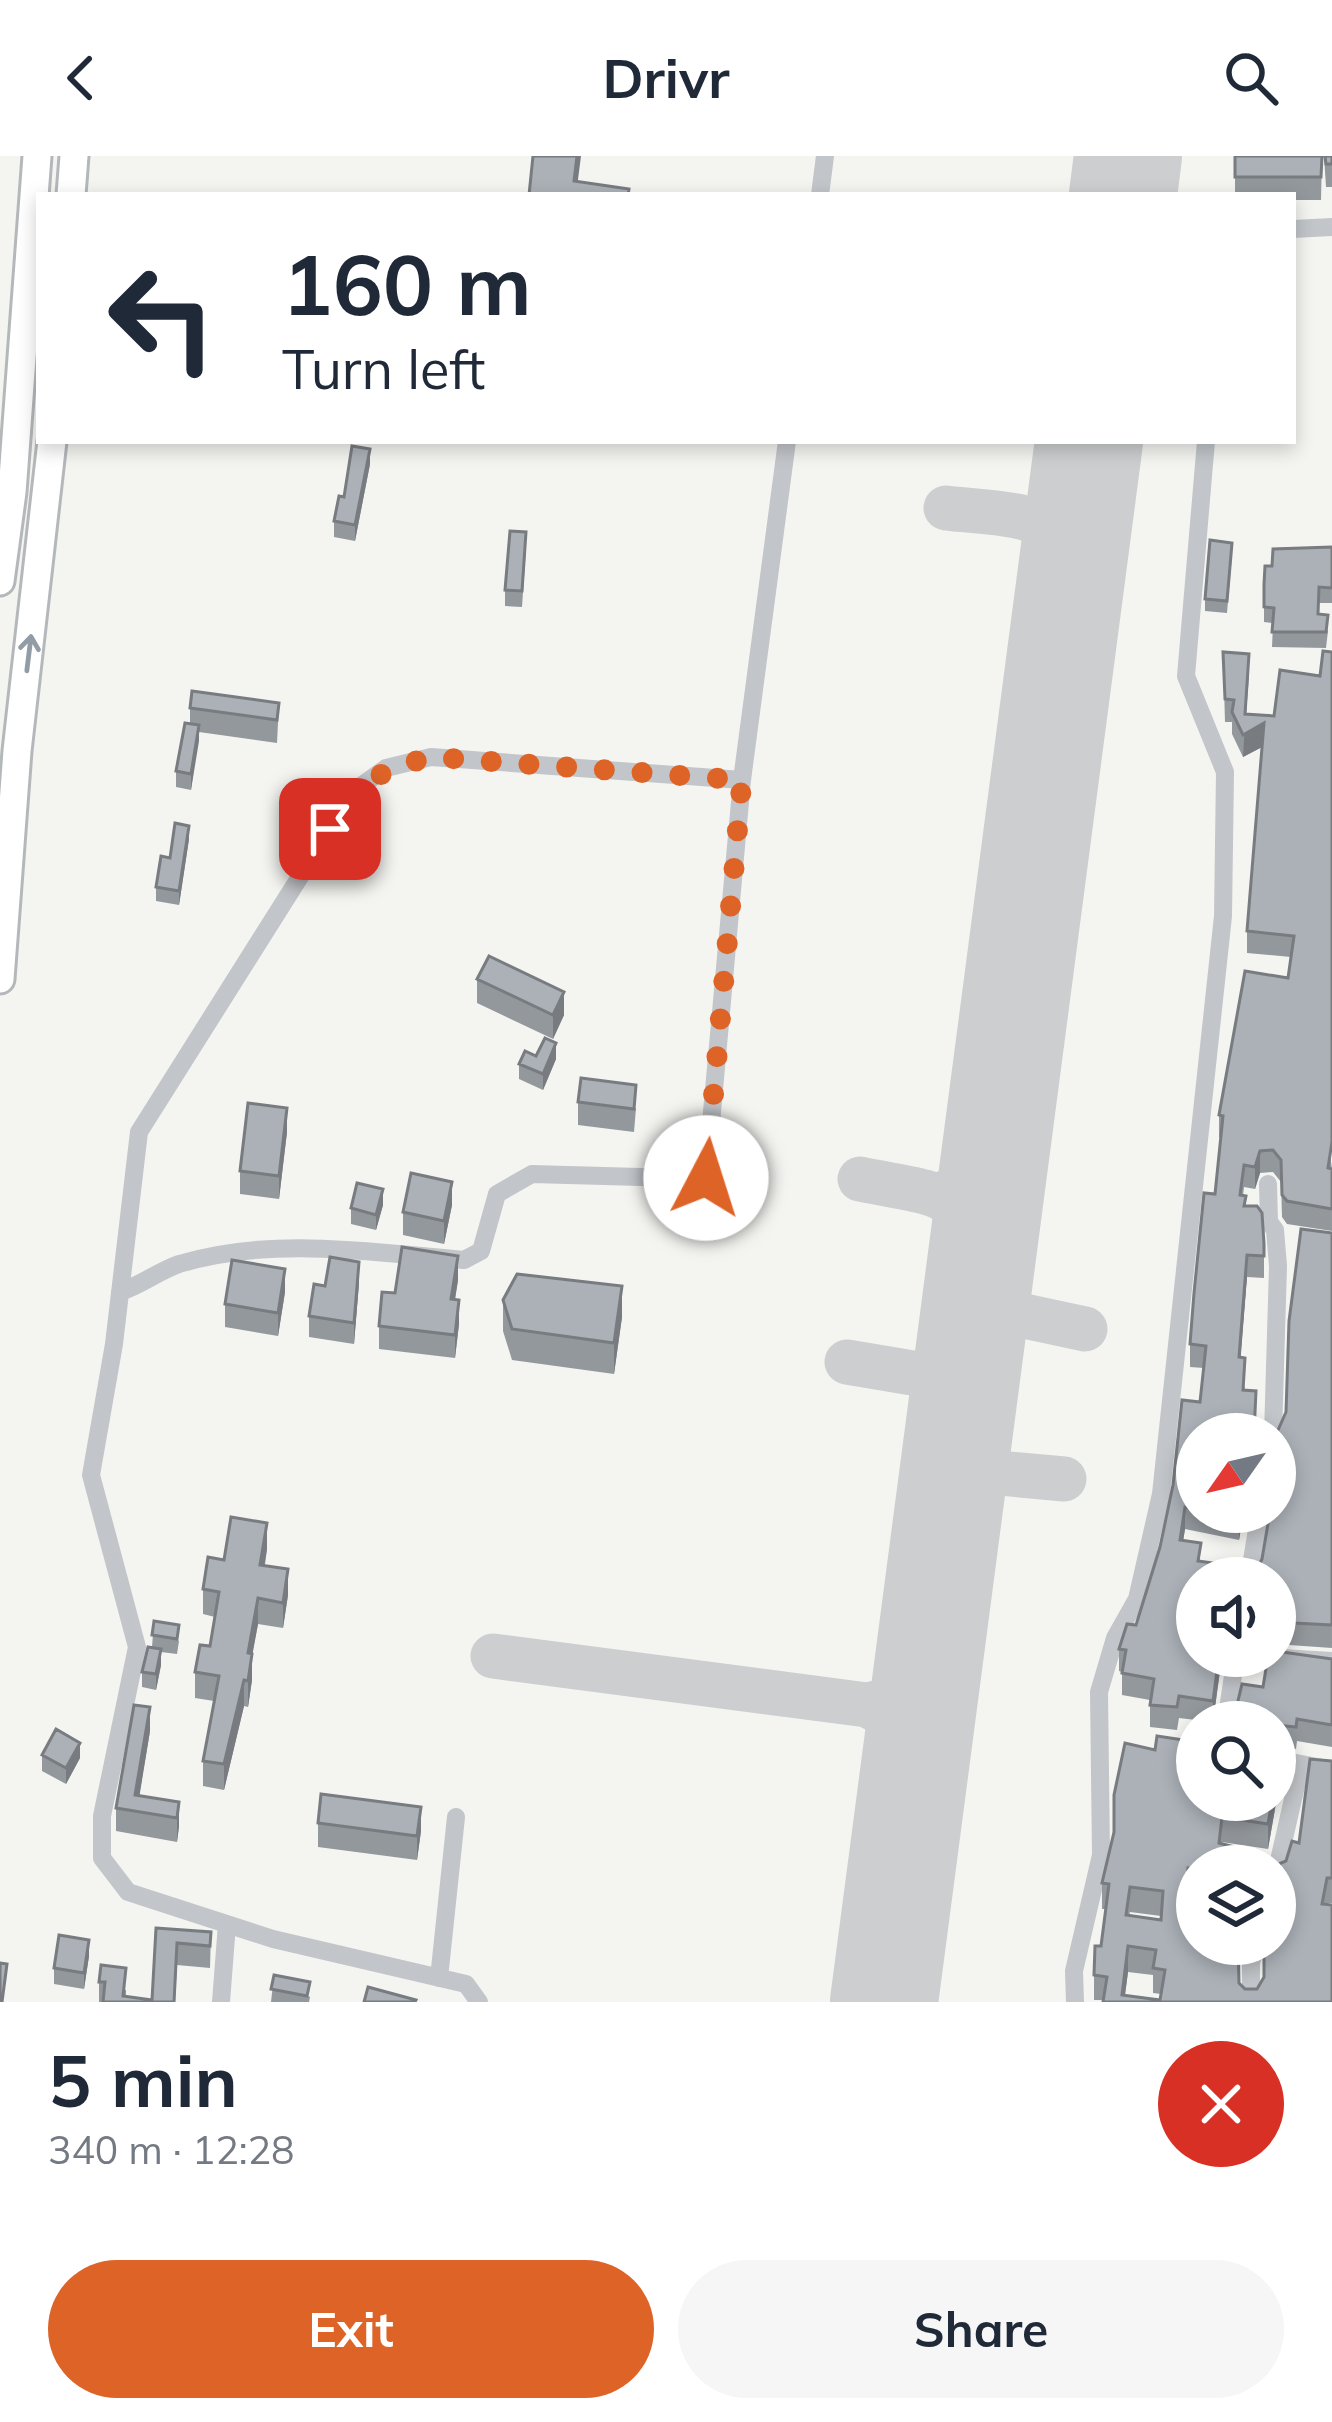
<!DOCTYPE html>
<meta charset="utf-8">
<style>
body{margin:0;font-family:Mulish,sans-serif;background:#f6f6f7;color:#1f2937;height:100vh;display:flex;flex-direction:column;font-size:45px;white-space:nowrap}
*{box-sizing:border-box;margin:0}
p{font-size:39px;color:#747a83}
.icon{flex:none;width:66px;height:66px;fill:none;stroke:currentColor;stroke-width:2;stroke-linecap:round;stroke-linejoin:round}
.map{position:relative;height:1846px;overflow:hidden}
.sheet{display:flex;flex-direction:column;background:#fff;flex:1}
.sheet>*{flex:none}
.banner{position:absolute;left:36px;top:36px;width:1260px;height:252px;border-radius:0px;box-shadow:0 6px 18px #0003;background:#fff;color:#1f2937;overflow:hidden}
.needle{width:78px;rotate:236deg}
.tools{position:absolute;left:1176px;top:1257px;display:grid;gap:24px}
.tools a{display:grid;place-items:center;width:120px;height:120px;border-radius:50%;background:#fff;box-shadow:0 6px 18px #0003;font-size:60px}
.pin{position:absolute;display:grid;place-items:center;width:102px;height:102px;color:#fff;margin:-51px;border-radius:24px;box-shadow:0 6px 18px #0006}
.me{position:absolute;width:132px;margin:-66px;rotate:5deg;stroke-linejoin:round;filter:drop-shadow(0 0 9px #0008)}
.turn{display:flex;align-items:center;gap:42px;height:252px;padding:0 48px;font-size:54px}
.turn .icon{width:156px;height:156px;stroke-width:2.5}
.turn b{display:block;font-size:84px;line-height:102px}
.round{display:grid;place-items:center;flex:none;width:126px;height:126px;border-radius:63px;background:#f6f6f7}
.summary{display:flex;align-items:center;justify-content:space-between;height:204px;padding:0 48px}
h1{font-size:72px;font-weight:700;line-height:90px}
.cta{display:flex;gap:24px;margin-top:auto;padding:24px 48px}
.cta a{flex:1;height:138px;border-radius:72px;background:#de6327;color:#fff;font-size:48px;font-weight:700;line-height:138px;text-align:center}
.cta a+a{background:#f6f6f7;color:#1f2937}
header{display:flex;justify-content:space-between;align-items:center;height:156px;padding:0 48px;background:#fff;font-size:54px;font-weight:700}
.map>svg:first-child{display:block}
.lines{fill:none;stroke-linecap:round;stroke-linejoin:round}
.taxiway{stroke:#cccecf;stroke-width:45}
.runway{stroke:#cccecf;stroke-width:108}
.highway-casing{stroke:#b5b8bb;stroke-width:33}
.minor{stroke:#c2c5c9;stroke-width:18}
.highway{stroke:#fff;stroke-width:27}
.wall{fill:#93989d;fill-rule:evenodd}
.shaded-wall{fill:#787c80}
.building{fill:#abb1b7;stroke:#787c80;stroke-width:3;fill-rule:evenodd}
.oneway{stroke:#929ca7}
.route{stroke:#de6327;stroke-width:21;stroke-dasharray:0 37.8}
</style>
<header><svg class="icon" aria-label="back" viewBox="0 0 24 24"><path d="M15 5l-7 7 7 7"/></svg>Drivr<svg class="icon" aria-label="search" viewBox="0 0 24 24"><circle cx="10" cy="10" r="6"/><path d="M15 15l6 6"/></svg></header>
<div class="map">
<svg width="1332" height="1846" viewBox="0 0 1332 1846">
<rect width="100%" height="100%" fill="#f4f5f1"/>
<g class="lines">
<!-- taxiway -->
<path class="taxiway" d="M946 352C981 357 1046 353 1064 390 1071 404 1070 423 1070 439
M1031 364C1079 351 1078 328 1089 285
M860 1023C943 1040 969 1031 980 1126
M940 1039C986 1020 988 1002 1001 957
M977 1150 1085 1173
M847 1206 966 1226
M955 1313 1064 1323
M493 1500 867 1549C898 1563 908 1584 915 1615
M867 1549C908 1542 921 1519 932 1481"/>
<!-- runway -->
<path class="runway" d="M1123 39 1128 0
M884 1846 1089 285"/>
<defs>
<path id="highway" d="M71 39 74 0
M0 425 12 336 37 0
M0 823 17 595 52 285"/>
</defs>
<!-- highway casing -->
<use href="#highway" class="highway-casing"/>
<!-- minor -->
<path class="minor" d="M820 39 825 0
M1293 73 1332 71
M706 1022 742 624 787 285
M1268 1028 1269 1066 1275 1074 1278 1110 1273 1278
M120 1136C141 1129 159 1115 179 1108 272 1080 370 1096 464 1104L481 1095 497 1038 532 1018 748 1024
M1249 1422 1260 1356
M1251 1500 1332 1505
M1226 1566 1236 1500
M1275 1603 1332 1614
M1275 1722 1301 1608
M439 1822 456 1661
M221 1846 227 1768
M479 1846 466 1828 273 1783 128 1736 102 1702V1660L137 1491 91 1319 114 1188 139 976 354 635 386 612 431 601 742 624
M1075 1846 1074 1815 1101 1699 1099 1536 1115 1482 1137 1443 1161 1338 1223 760 1225 616 1186 520 1206 285
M1251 1846V1807L1256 1788"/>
<!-- highway -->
<use href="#highway" class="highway"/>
</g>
<!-- wall -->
<path class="wall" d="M1235 0H1322L1321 44H1293V39H1235Z
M1324 0H1332V31H1326Z
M370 308 355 385 334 381V365L344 341Z
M1332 391V447H1319V458L1328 475 1326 492 1272 491 1273 467 1264 466V428L1272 410Z
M526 392 522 451 505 450V434Z
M1232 399 1227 457 1205 455V443Z
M1223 496 1249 520 1246 558 1274 560 1332 1013V1075L1287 1068 1282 1061 1281 1026 1273 1016 1260 1017 1255 1033 1244 1031 1243 1040 1246 1050 1264 1088V1122L1247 1121 1240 1201 1245 1234 1256 1257 1255 1278H1197V1356H1244L1239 1384 1185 1373 1183 1384 1201 1405 1257 1413 1262 1403 1286 1256 1332 1077V1492L1275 1488V1422H1197L1222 1500 1213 1566 1179 1562 1177 1574 1150 1571V1544L1122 1539V1516L1119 1515V1493L1136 1469 1160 1391 1200 1246 1204 1212 1190 1211V1188L1215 1038 1221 982 1219 981V959L1288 822 1291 801 1247 797V775L1262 591 1243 601 1232 578V566H1225Z
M279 547 277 587 199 576 191 634 176 631V615L190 568V552Z
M189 683 179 749 156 745V731L170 702Z
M477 823 564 859 553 883 477 847Z
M536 900 556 903 543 934 519 923V908Z
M578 946 636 952 634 976 578 969Z
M287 976 279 1043 240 1038V1015Z
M383 1049 376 1074 351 1068V1052Z
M452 1049 444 1088 403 1079V1056Z
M458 1124 455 1144 459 1168 455 1202 379 1193V1170L395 1137Z
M359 1127 354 1188 309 1181V1160Z
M285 1136 278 1180 225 1171V1148Z
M503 1144 622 1161 614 1218 512 1204 503 1175Z
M267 1393 265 1409 288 1439 283 1472 258 1468 252 1498V1524L248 1551 244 1550 224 1634 203 1630V1605L214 1545 195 1542V1516L210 1490 215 1461 203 1458V1433L224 1404Z
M154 1465 179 1485 177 1498 161 1496V1509L156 1534 142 1531V1516L152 1491Z
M1332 1503V1591L1297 1585 1296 1593 1275 1592V1566L1263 1531Z
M150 1575 139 1640 179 1646V1670L177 1686 116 1675V1652Z
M42 1599 80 1602 66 1628 42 1615Z
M1332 1605V1747H1327V1748L1332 1846 1094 1844V1819L1101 1790 1106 1753H1102V1727L1280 1624 1268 1693 1222 1686 1197 1710V1738L1188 1737 1186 1754 1197 1788H1244L1238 1802 1239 1827 1245 1833H1257L1264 1821 1286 1705 1299 1687ZM1130 1756 1161 1760V1764L1129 1760ZM1128 1816 1153 1819V1837L1161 1838 1160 1844 1125 1839Z
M318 1667 421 1675 417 1704 318 1691Z
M156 1772 211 1776 210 1812 177 1809 175 1846H99V1826L126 1834V1841L152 1844Z
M89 1800 84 1833 54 1828V1812Z
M274 1819 310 1841 309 1846H271Z"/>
<!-- shaded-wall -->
<path class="shaded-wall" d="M577 0H581L576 39 574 25Z
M370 293V308L355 385V369Z
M1249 498 1245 578 1264 567V590L1243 601Z
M199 569V585L191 634V618Z
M189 670V683L179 749V735Z
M564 836V859L553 883V859Z
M556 887V903L543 934V918Z
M287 952V976L279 1043V1020Z
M1260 995V1017L1255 1033V1011Z
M452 1026V1049L444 1088V1065Z
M383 1033V1049L376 1074V1059Z
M1247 1099V1121L1239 1223V1201Z
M458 1100V1124L451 1167V1143Z
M359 1106V1127L354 1188V1167Z
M285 1113V1136L278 1180V1157Z
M622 1130V1161L614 1218V1187Z
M459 1144V1168L455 1202V1179Z
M1185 1351V1373L1180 1406V1384Z
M1240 1356H1244L1239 1384V1361Z
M267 1367V1393L260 1434V1409Z
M288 1413V1439L283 1472V1447Z
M258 1442V1468L248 1523V1497Z
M161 1493V1509L156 1534V1518Z
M252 1498V1524L248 1551V1525Z
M1219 1500H1222L1213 1566V1545Z
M244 1524V1550L224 1634V1608Z
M150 1551V1575L137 1655 135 1639Z
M80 1587V1602L66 1628V1612Z
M1280 1599V1624L1268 1693V1668L1272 1644H1275V1626Z
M179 1646V1670L177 1686V1662Z
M421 1651V1675L417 1704V1680Z
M1188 1712V1737L1183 1779V1754Z
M89 1784V1800L84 1833V1817Z
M1128 1790V1816L1124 1846H1122Z"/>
<!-- building -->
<path class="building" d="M533 0H577L574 25 629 33 628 39H529Z
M1235 0H1322L1321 21H1235Z
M1325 0H1332V8H1326Z
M352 290 370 293 355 369 334 365 339 340 344 341Z
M510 375 526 376 522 435 505 434Z
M1210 384 1232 387 1227 445 1205 443Z
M1332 391V432L1319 431 1318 458 1328 459 1326 476H1272L1274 452 1264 451V428L1265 410H1272L1273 393Z
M1323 495 1332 496V986L1328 1012 1332 1013V1053L1287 1045 1282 1039 1281 1004 1273 994 1260 995 1255 1011 1244 1009 1240 1039 1246 1040 1244 1050H1257L1262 1057 1264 1088V1100L1247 1099 1239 1201 1245 1202 1243 1234 1256 1235 1254 1278H1197V1354L1185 1351 1180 1384 1201 1387 1198 1405 1257 1413 1262 1403 1270 1356H1275V1281L1286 1256 1289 1165 1301 1073 1332 1077V1469L1275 1466V1422H1197V1500H1219L1213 1545 1179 1540 1177 1551 1150 1549 1154 1523 1122 1517 1126 1494 1119 1493 1127 1468 1136 1469 1160 1391 1173 1329 1182 1244 1200 1246 1206 1190 1190 1188 1194 1137 1204 1037 1215 1038 1223 960 1219 959 1245 815 1288 822 1294 780 1247 775 1264 567 1243 579 1232 556 1234 544 1225 543 1223 496 1249 498 1245 558 1274 560 1280 514 1320 520Z
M192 535 279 547 277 564 190 552Z
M185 567 199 569 191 618 176 615Z
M175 667 189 670 179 735 156 731 161 700 170 702Z
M489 800 564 836 553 859 477 823Z
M545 882 556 887 543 918 519 908 525 895 536 900Z
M581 922 636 929 634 953 578 946Z
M248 947 287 952 279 1020 240 1015Z
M411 1017 452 1026 444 1065 403 1056Z
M357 1027 383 1033 376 1059 351 1052Z
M402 1091 458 1100 451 1143 459 1144 455 1179 379 1170 382 1136 395 1137Z
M330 1101 359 1106 354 1167 309 1160 314 1128 325 1130Z
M232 1104 285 1113 278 1157 225 1148Z
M517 1118 622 1130 614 1187 512 1173 503 1144Z
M1210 1356H1240L1239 1361Z
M231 1361 267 1367 260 1409 288 1413 283 1447 258 1442 248 1497 252 1498 248 1525 244 1524 224 1608 203 1605 219 1520 195 1516 200 1489 210 1490 219 1436 203 1433 208 1401 224 1404Z
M154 1465 179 1469 177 1483 152 1479Z
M148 1491 161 1493 156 1518 142 1516Z
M1275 1495 1332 1503V1569L1297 1563 1296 1571 1275 1569V1566H1233L1242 1528 1263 1531 1268 1500H1275Z
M134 1549 150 1551 135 1639 179 1646 177 1662 116 1652Z
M56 1573 80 1587 66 1612 42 1599Z
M1157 1580 1197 1586V1644H1272L1268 1668 1222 1661 1219 1687 1262 1698 1265 1706 1273 1710H1197V1713L1188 1712 1183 1754 1197 1755V1788H1238L1239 1827 1245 1833H1257L1264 1821V1788H1275L1274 1710 1286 1705 1292 1685 1299 1687 1310 1603 1332 1605V1722H1327L1322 1748 1332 1749V1846H1103L1107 1821 1094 1819 1095 1790H1101L1109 1728 1102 1727 1114 1676V1639L1125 1587 1155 1594ZM1130 1731 1163 1735 1161 1764 1126 1759ZM1128 1790 1156 1794 1153 1812 1165 1814 1160 1844 1122 1839Z
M1275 1598 1280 1599 1275 1626Z
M321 1638 421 1651 417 1680 318 1667Z
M156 1772 211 1776 210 1790 177 1787 174 1846H103L105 1826H99L101 1809 126 1812 123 1840 152 1844Z
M59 1779 89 1784 84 1817 54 1812Z
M0 1807 7 1808 2 1846H0Z
M274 1819 310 1826 307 1840 271 1833Z
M368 1831 416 1844 415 1846H364Z"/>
<!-- one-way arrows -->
<defs><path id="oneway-shaft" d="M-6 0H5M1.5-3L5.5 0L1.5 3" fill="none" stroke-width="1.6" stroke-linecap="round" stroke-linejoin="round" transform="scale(3)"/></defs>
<use class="oneway" href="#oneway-shaft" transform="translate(29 497) rotate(-83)"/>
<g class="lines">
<!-- route -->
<path class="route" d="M330 673C360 626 376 615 431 601L742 624 706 1022"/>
</g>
</svg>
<div class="tools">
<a><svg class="needle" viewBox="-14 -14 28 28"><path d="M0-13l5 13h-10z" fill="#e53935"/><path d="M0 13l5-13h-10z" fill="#747a83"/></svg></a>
<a><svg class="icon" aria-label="sound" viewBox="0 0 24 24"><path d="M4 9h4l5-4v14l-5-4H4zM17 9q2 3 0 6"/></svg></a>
<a><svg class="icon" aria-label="search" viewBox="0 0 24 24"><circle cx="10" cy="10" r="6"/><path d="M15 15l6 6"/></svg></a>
<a><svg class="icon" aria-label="layers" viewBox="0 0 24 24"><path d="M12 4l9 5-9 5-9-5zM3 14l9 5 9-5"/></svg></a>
</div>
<div class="pin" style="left:330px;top:673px;background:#d93025"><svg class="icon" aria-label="arrive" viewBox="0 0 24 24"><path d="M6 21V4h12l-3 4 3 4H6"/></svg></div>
<svg class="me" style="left:706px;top:1022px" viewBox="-20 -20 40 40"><circle r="19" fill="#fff"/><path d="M0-13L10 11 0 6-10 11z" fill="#de6327"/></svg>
<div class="banner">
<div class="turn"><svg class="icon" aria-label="left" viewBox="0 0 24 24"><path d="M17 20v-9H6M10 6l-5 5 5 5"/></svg><div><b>160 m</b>Turn left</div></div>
</div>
</div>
<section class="sheet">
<div class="summary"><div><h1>5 min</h1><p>340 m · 12:28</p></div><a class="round" style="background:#d93025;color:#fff"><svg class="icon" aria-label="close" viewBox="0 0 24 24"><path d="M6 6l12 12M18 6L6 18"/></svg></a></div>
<div class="cta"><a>Exit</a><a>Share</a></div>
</section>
